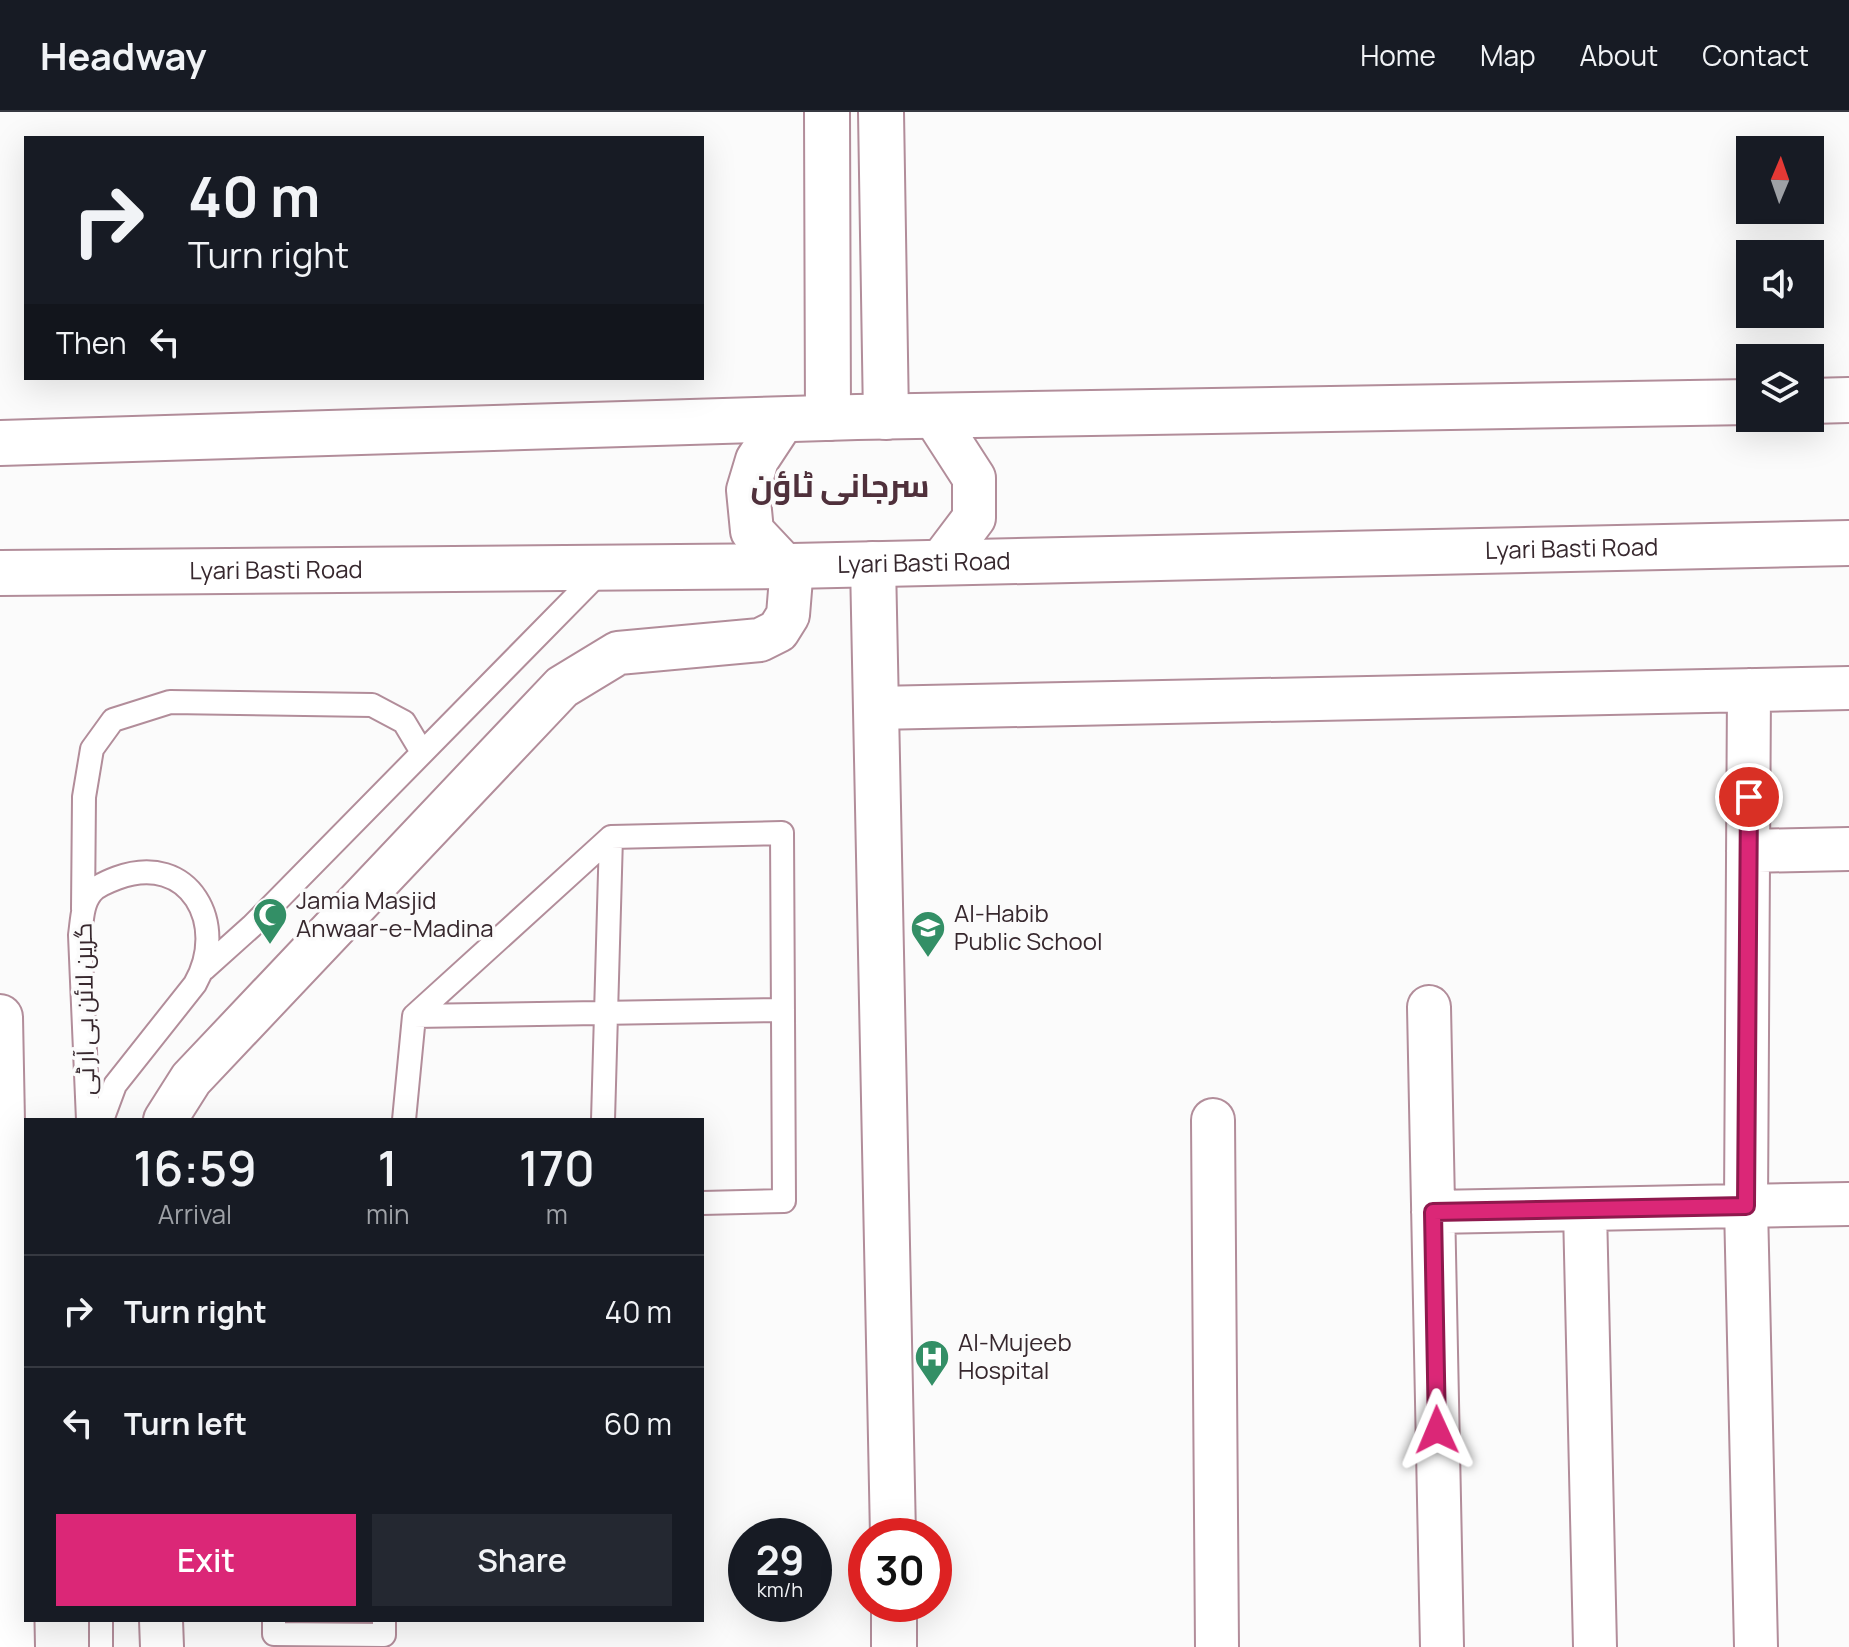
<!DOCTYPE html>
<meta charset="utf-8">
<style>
body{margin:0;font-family:Manrope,Cairo,sans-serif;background:#242831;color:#f1f3f6;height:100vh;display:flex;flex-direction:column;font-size:30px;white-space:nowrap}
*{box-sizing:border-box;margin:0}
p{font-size:26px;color:#9ea1a6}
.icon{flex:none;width:44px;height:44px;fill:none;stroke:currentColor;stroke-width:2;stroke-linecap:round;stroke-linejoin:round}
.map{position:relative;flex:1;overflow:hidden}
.sheet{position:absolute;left:24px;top:1006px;width:680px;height:504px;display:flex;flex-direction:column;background:#171b24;border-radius:0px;box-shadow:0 8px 32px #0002}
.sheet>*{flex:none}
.top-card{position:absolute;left:24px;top:24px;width:680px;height:244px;border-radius:0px;box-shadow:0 8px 32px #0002;background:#171b24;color:#f1f3f6;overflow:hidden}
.needle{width:52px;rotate:2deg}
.controls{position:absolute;left:1736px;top:24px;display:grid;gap:16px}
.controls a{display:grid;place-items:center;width:88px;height:88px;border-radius:0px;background:#171b24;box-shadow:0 8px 32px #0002;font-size:40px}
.speed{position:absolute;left:728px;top:1406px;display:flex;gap:16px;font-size:40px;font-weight:700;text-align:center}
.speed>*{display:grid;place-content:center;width:104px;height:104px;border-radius:50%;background:#171b24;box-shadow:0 8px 32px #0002;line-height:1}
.speed small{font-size:20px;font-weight:400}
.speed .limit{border:12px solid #d22;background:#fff;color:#111}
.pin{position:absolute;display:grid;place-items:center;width:68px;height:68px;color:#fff;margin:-34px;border:4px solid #fff;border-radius:50%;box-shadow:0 2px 8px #0007}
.me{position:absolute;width:88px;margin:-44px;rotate:359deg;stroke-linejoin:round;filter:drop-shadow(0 0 6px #0008)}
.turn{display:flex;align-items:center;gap:28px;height:168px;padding:0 32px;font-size:36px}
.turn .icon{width:104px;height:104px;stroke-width:2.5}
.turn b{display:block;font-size:56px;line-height:68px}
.then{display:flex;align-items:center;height:76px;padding:0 32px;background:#0003;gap:16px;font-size:30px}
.eta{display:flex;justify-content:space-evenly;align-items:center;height:136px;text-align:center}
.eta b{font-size:48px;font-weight:600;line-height:56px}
.action{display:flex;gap:16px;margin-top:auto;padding:16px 32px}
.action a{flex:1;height:92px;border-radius:0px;background:#db2777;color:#fff;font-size:32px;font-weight:600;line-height:92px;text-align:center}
.action a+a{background:#242831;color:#f1f3f6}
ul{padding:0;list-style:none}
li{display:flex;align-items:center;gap:24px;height:112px;padding:0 32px;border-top:2px solid #363941}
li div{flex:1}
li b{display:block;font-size:30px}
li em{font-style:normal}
header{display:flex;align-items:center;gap:48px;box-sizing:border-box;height:112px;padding:0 40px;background:#171b24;border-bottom:2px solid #363941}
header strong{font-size:38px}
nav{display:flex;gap:44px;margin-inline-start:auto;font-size:28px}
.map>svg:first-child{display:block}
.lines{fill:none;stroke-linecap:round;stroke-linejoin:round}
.lane-casing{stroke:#b28d9a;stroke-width:26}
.street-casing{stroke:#b28d9a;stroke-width:46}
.secondary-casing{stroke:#b28d9a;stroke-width:48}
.primary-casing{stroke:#b28d9a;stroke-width:48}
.lane{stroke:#fff;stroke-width:22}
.street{stroke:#fff;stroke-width:42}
.secondary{stroke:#fff;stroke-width:44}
.primary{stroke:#fff;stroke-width:44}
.route-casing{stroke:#8e194d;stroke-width:20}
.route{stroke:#db2777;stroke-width:14}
.labels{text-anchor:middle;stroke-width:7;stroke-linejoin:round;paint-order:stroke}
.street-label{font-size:24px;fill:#37282e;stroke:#fbfbfb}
.poi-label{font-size:24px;fill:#37282e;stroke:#fbfbfb;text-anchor:start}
.district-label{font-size:32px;font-weight:bold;fill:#4f303b;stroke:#fbfbfb}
</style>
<header>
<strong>Headway</strong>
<nav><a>Home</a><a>Map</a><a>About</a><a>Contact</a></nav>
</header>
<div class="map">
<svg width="1849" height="1535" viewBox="0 0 1849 1535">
<rect width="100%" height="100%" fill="#fbfbfb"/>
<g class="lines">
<defs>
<path id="lane" d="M83 797 84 685 92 637 113 608 170 590 372 593 404 610 422 640
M204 857 252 814 604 456
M414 904 783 898
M88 1008 80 823C82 809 82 792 91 781 96 774 109 769 117 766 190 739 229 813 195 872L115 973 102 1008
M404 1008 414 904 611 725 782 721 784 1089 702 1091
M603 1008 611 725
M101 1508V1535
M274 1508V1522L384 1523V1508"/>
<path id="street" d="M934 304 974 366V406L940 451
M784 453 752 419 748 378 757 348 784 307
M1749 578 1746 1094 1756 1535
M876 596 1849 576
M1748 739 1849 737
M1429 895 1442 1535
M165 1008 191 967 562 575 618 541 760 528 778 519 788 503 792 454
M1213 1008 1217 1535
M1585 1098 1595 1535
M1433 1100 1849 1092
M161 1508 162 1535"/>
<g id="secondary">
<path d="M827 0 828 306"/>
<path d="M881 0 886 305"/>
<path d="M1810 289 1849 288"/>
<path d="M0 331 857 305 1750 290"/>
<path d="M873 452 893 1424"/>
<path id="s1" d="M0 461 792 454 1849 431"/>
<path d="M894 1492V1535"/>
</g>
<path id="primary" d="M0 905 12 1535"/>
</defs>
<!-- lane casing -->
<use href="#lane" class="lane-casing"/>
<!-- street casing -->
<use href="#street" class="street-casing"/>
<!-- secondary casing -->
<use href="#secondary" class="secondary-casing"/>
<!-- primary casing -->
<use href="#primary" class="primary-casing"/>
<!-- lane -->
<use href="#lane" class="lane"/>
<!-- street -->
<use href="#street" class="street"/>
<!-- secondary -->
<use href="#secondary" class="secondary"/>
<!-- primary -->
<use href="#primary" class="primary"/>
</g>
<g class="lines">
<defs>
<path id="route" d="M1437 1318 1433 1100 1746 1094 1749 685"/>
</defs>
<!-- route casing -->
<use href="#route" class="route-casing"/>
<!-- route -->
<use href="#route" class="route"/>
</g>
<!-- icons -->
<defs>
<symbol id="mosque-pin" viewBox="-11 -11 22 30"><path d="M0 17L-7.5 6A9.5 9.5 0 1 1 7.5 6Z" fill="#338f66" stroke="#fbfbfb"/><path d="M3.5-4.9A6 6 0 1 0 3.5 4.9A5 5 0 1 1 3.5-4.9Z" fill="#fff"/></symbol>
<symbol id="school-pin" viewBox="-11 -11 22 30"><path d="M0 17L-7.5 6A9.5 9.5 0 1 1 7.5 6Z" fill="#338f66" stroke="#fbfbfb"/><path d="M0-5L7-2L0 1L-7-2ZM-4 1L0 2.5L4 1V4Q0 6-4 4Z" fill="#fff"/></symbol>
<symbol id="hospital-pin" viewBox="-11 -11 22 30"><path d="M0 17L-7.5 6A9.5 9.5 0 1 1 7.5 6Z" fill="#338f66" stroke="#fbfbfb"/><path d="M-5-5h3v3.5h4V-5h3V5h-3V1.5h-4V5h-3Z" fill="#fff"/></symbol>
</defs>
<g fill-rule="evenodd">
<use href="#mosque-pin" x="250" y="783" width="40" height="54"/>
<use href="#school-pin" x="908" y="796" width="40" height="54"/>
<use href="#hospital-pin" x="912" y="1225" width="40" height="54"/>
</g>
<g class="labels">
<!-- street labels -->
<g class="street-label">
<text dy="8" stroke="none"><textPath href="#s1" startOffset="1572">Lyari Basti Road</textPath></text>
<text dy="8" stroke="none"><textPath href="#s1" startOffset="924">Lyari Basti Road</textPath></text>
<text dy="8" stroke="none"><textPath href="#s1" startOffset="276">Lyari Basti Road</textPath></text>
<text transform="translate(85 897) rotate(-91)" y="8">گرین لائن بی آر ٹی</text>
</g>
<!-- poi labels -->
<g class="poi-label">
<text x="296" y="797">Jamia Masjid<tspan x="296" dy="28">Anwaar-e-Madina</tspan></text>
<text x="954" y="810">Al-Habib<tspan x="954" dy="28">Public School</tspan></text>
<text x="958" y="1239">Al-Mujeeb<tspan x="958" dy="28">Hospital</tspan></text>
</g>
<!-- district labels -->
<g class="district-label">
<text x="840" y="385">سرجانی ٹاؤن</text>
</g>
</g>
</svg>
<div class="controls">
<a><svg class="needle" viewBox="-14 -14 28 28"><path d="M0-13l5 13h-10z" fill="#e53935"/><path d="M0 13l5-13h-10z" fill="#9ea1a6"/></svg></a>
<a><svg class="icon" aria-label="sound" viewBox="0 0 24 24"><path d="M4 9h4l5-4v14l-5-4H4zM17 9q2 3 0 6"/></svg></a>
<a><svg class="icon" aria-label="layers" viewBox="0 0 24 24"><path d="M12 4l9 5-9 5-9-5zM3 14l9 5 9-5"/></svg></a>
</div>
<div class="speed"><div>29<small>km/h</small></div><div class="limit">30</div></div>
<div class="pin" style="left:1749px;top:685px;background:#d93025"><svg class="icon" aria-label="arrive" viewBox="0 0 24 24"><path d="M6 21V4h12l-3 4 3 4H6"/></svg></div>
<svg class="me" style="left:1437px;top:1318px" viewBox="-20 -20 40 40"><path d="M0-17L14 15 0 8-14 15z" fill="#db2777" stroke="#fff" stroke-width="4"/></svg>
<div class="top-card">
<div class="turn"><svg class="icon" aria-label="right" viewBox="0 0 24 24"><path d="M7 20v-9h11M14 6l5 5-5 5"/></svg><div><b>40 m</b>Turn right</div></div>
<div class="then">Then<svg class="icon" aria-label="left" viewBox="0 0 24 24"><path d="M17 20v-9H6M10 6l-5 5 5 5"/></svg></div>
</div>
<section class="sheet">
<div class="eta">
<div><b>16:59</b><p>Arrival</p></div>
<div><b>1</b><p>min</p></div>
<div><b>170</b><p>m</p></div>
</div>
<ul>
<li><svg class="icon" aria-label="right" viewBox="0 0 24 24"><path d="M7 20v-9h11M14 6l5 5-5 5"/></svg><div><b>Turn right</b></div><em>40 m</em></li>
<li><svg class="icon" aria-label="left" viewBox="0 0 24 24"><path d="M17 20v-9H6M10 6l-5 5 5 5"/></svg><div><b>Turn left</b></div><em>60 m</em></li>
</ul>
<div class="action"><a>Exit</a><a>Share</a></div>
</section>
</div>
